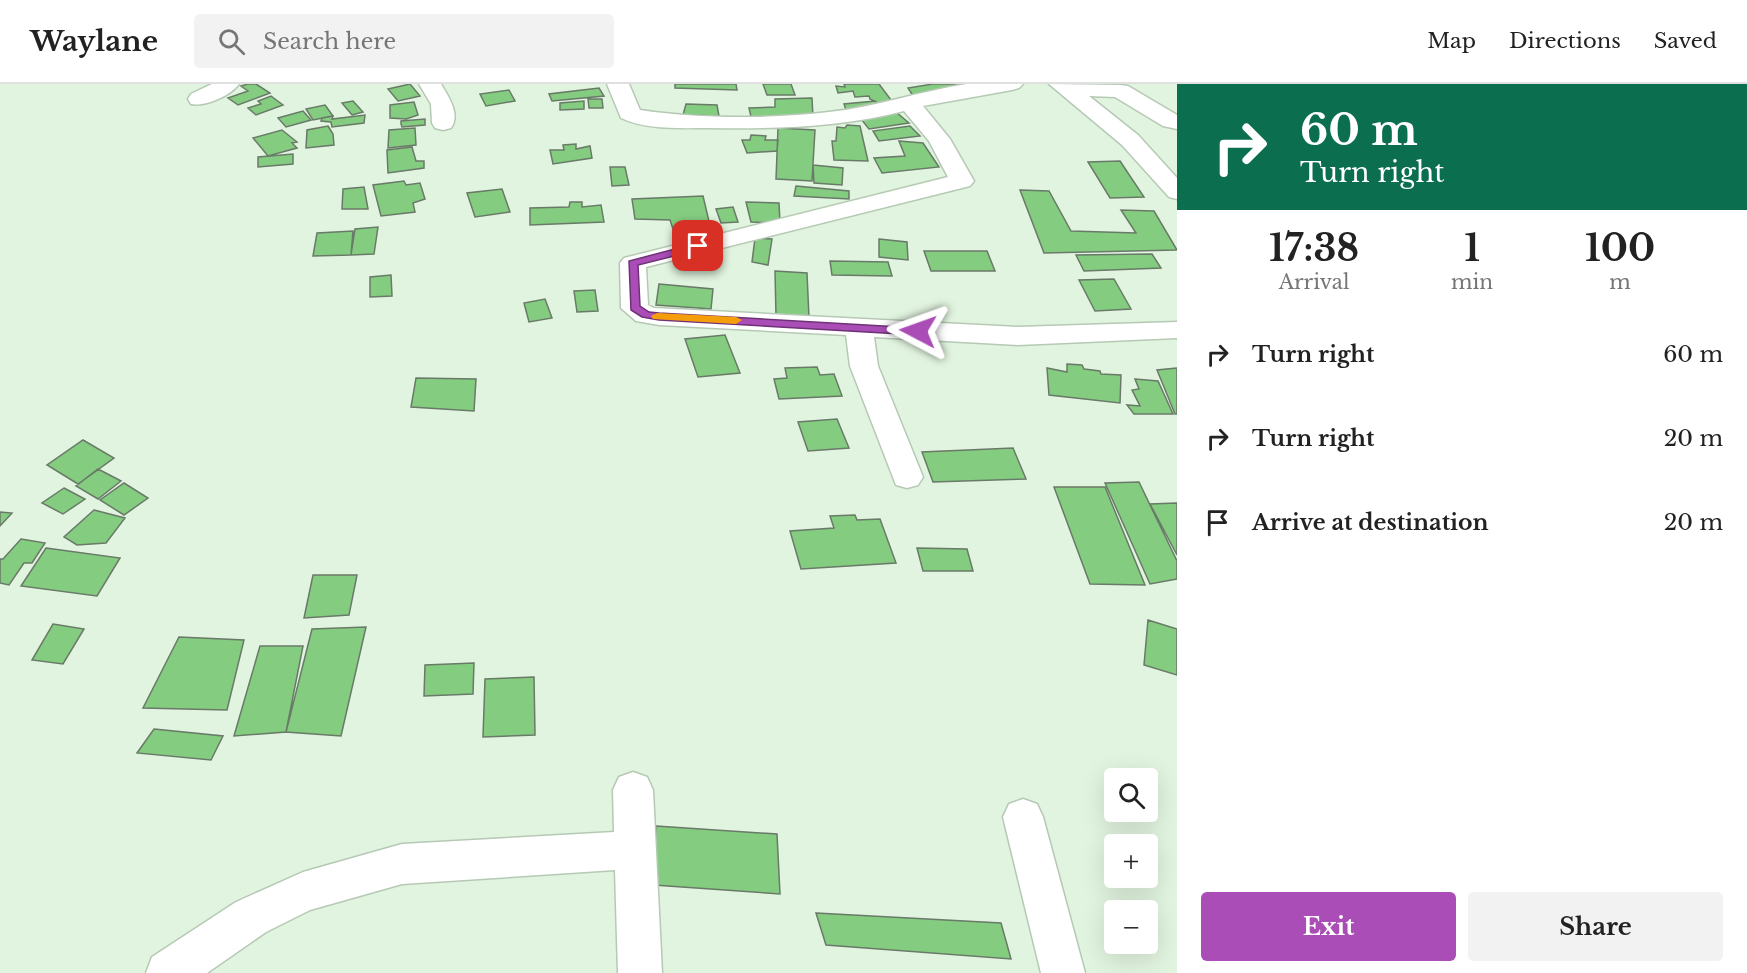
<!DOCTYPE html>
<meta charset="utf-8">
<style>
body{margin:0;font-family:"Libre Baskerville",serif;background:#f2f2f2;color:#222;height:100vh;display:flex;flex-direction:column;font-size:22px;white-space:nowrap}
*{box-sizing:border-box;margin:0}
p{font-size:20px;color:#767676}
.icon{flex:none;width:33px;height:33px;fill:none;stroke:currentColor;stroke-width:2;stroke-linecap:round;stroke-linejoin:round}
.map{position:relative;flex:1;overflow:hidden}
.drawer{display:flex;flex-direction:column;background:#fff;width:570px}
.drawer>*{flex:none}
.hud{background:#0b6e4f;color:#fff;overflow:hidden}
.tools{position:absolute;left:1104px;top:684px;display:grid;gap:12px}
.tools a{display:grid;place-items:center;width:54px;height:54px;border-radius:6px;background:#fff;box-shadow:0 6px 24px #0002;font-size:30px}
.pin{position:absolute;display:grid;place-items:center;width:51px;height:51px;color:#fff;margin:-26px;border-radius:12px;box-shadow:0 3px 9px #0006}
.me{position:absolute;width:66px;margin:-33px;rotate:274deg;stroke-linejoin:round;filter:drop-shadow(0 0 4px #0008)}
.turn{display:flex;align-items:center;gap:21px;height:126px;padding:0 24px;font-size:27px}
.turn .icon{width:78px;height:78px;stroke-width:2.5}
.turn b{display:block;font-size:42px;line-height:51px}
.eta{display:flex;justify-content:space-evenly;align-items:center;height:102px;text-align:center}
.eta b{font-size:36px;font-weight:800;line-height:42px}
.action{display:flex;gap:12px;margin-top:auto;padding:12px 24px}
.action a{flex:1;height:69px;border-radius:6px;background:#aa4db6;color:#fff;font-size:24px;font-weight:800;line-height:69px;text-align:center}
.action a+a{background:#f2f2f2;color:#222}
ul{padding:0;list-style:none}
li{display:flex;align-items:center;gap:18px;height:84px;padding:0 24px}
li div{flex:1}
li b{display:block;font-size:22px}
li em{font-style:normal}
header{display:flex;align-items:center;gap:36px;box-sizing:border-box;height:84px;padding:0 30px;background:#fff;border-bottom:2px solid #e0e0e0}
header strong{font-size:28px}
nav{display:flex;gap:33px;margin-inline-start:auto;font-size:21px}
.search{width:420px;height:54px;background:#f2f2f2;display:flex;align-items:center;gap:15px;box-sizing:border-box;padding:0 21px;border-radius:6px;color:#767676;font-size:22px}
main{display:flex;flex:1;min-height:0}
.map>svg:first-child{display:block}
.building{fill:#84cd80;stroke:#697a68;stroke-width:1.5}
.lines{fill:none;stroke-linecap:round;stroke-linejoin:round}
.minor-casing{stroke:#b6c9b5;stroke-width:3}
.minor{fill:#fff;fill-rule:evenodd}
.route{fill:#aa4db6;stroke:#6e3276;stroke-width:1.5}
.slow{fill:#f59e0b}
</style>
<header>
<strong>Waylane</strong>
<div class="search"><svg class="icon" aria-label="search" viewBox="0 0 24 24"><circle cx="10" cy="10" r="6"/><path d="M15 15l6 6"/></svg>Search here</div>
<nav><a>Map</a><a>Directions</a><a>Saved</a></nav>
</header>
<main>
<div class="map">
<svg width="1177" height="889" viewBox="0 0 1177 889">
<rect width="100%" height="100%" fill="#e1f4df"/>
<!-- building -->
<path class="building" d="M248 0H256L270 9 238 21 228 14 248 7 241 2Z
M410 0 420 12 398 17 388 5Z
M675 0H736L737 6 675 4Z
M763 0H791L795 11H767Z
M844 0H879L894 20H880L870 15 869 12 855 13 853 7 838 9 836 2 845 3Z
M933 0H975L915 15 908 4Z
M599 4 604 12 552 17 549 10Z
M509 6 515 17 486 22 480 10Z
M271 12 283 21 256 31 248 24 261 20 258 17Z
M812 14 813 33 752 37 749 24 775 23V15Z
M588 15H602L603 24H589Z
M353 17 363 28 352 31 342 19Z
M584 17V25L560 26V19Z
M875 17 882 23 847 29 844 20Z
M414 18 418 31 406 35 390 34V21Z
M686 20 717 21 719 32 683 31Z
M325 21 333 32 313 36 306 25Z
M303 27 311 36 286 43 278 34Z
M896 28 909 39 869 45 861 35Z
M365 31 364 39 332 43 331 38 321 37 322 34 333 32 332 35Z
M425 35V41L402 43 401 40V37Z
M847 41 860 42 868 77 834 76 832 57H836L837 43 845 44Z
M328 42 333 50 334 61 306 64 307 46Z
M910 42 920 52 879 57 873 47Z
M415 44 416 61 388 64 389 46Z
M778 44 815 46 812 97 776 95Z
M282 46 297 58 292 59 297 64 268 72 253 54Z
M751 51 766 52 765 56H778L777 67 747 69 742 56H750Z
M899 57 923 59 939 83 882 89 874 74 905 72Z
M576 60V65L590 62 592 74 553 80 550 66H564L563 61Z
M412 63 416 77H424V84L388 89 387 66Z
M293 70V80L258 83V73Z
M1120 77 1144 113 1110 114 1088 78Z
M813 81 843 84 842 101 814 99Z
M610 83H625L629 101 612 102Z
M404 97 406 101 420 99 425 115 413 119 415 128 381 132 373 101Z
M796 102 849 107V115L794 112Z
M364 103 368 125H342L343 105Z
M502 105 510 128 475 133 467 109Z
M1020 106 1049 107 1071 147 1136 149 1121 126 1154 127 1177 166 1044 169Z
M703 112 712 150 675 151 670 136 635 135 632 115Z
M570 118H582V123L601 121 604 138 530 141V124L569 123Z
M746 118 779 119 780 139 751 138Z
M733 123 738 138 721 139 716 125Z
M378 143 374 170 351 171 355 145Z
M353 147 351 171 313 172 317 149Z
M755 154 772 155 768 181 752 178Z
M879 155 907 158 908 176 879 173Z
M924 167H987L995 187H931Z
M1152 170 1161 184 1084 187 1076 171Z
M830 177 888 178 892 192 832 191Z
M775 187 807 189 809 234 776 232Z
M391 191 392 212 370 213V193Z
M1114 195 1131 225 1095 227 1079 196Z
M659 200 713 205 711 225 656 221Z
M595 206 598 227 577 228 574 207Z
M545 215 552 234 529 238 524 219Z
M725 251 740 289 698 293 685 255Z
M1067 280 1082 281 1084 285 1100 287 1101 290 1121 291 1120 319 1049 311 1047 284 1067 288Z
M817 283 820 291 834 290 842 312 779 315 774 295 787 294 785 284Z
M1177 284V330H1175L1157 286Z
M416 294 476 295 474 327 411 323Z
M1135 295 1158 297 1173 330H1134L1127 321 1140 322 1132 306 1139 305Z
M837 335 849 364 808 367 798 338Z
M83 356 114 374 78 400 47 381Z
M1013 364 1026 395 933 398 922 368Z
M98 385 121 397 98 415 76 402Z
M1139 398 1177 477V495L1150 500 1105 399Z
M124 399 148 414 124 431 100 416Z
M1054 403H1105L1145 501 1090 500Z
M64 404 85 415 63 430 42 419Z
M1177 419V471L1150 420Z
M94 426 125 434 106 459 77 461 64 453Z
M0 428 12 429 0 442Z
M855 431 857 436 880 435 896 479 801 485 790 447 834 444 830 432Z
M21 455 45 459 32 479H24L9 501 0 499V475H3Z
M46 464 120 474 97 512 21 502Z
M917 464 967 465 973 487H923Z
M313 491H357L349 531 304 534Z
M1148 536 1177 545V591L1144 581Z
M53 540 84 545 63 580 32 576Z
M366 543 341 652 286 648 312 545Z
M179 553 244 556 227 626 143 624Z
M260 562H303L286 648 234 652Z
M474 579 473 610 424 612 425 581Z
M534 593 535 651 483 653 485 595Z
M154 645 223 652 211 676 137 669Z
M656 742 777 750 780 810 654 801Z
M816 829 1001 839 1011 875 826 861Z"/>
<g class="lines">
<defs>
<path id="minor" d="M212 0H239C230 12 205 23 191 20L188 15 191 10Z
M419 0H441C448 12 461 30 451 44L443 46 435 44 432 39 431 20Z
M607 0H629L640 26C698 35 771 35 829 28 877 23 920 7 967 0 985 0 1004 0 1023 0L1019 4 1012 6 923 22 950 55 974 97 970 102 646 183 648 221 654 224 1018 243 1177 238V254L1018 261 874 253 878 282 923 393 918 401 907 404 896 401 850 282 846 251 659 241 636 237 621 224 620 179 624 174 948 93 929 57 904 27C839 44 774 45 708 44 680 44 646 46 621 34Z
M1049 0 1120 1 1128 2 1177 31V45L1163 42 1115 13 1089 12 1138 51 1177 94V115L1169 113 1122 61Z
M633 688 647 693 653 706 662 889H618L615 786 402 800 310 826 266 848 207 889H146L152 873 236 818 303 788 402 760 614 748 613 706 619 693Z
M1023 715 1037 720 1043 733 1085 889H1041L1003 733 1009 720Z"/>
</defs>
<!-- minor casing -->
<use href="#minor" class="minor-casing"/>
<!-- minor -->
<use href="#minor" class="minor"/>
</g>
<!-- route -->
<path class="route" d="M698 159 702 160V165L638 181 640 222 649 228 659 229 918 244 924 247 918 251 659 236 642 233 631 226 629 177Z"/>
<!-- slow -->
<path class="slow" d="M657 229 736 233 742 236 736 240 653 235 651 232Z"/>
</svg>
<div class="tools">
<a><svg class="icon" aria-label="search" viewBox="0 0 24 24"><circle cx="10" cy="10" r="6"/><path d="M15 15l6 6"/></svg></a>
<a>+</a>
<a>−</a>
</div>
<div class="pin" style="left:698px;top:162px;background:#d93025"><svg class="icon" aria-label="arrive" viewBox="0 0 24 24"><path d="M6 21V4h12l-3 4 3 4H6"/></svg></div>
<svg class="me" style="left:918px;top:247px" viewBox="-20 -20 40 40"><path d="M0-17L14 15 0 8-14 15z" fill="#aa4db6" stroke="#fff" stroke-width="4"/></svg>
</div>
<section class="drawer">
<div class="hud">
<div class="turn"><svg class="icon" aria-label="right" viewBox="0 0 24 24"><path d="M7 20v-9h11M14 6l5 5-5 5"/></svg><div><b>60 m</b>Turn right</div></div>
</div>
<div class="eta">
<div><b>17:38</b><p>Arrival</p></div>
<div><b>1</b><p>min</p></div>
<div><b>100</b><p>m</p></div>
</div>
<ul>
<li><svg class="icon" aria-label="right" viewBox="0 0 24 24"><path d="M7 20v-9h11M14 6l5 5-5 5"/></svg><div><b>Turn right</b></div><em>60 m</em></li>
<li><svg class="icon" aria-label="right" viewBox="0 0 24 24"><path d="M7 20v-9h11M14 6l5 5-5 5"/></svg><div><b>Turn right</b></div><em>20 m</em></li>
<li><svg class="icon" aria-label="arrive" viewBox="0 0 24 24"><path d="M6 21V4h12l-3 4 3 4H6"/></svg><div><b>Arrive at destination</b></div><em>20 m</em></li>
</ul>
<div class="action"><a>Exit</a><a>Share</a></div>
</section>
</main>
